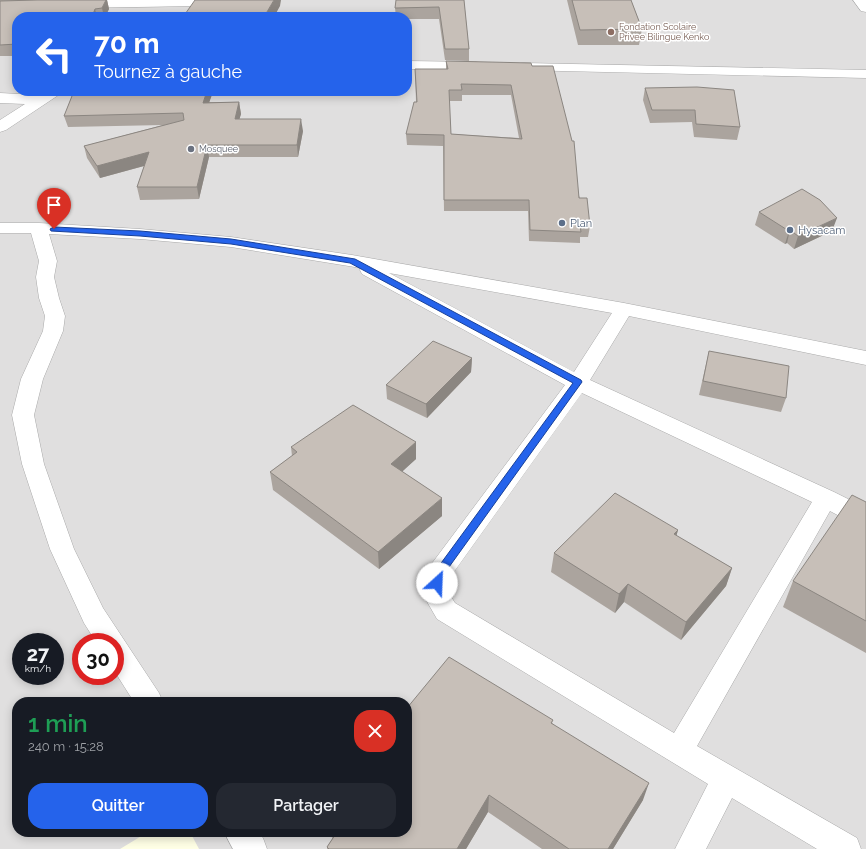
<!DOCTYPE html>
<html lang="fr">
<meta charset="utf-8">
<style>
body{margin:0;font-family:Raleway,sans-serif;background:#242831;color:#f1f3f6;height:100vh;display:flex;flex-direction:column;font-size:15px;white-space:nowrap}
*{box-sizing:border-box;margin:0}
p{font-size:13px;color:#9ea1a6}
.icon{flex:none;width:22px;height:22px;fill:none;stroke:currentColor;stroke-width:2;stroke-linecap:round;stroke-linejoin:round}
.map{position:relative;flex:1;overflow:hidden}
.panel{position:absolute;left:12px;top:697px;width:400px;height:140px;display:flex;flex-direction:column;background:#171b24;border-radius:16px;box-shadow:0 2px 10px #0003}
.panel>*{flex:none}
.top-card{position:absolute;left:12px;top:12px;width:400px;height:84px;border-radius:16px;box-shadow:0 2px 10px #0003;background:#2563eb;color:#fff;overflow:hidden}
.speed{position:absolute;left:12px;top:633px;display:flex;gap:8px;font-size:20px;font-weight:700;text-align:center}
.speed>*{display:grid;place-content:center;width:52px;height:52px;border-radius:50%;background:#171b24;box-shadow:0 2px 10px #0003;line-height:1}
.speed small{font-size:10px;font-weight:400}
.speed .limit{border:6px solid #d22;background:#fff;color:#111}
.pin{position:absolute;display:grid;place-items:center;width:34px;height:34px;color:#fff;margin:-41px -17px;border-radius:50% 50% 50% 0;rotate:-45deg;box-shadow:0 0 4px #0007}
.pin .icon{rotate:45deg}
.me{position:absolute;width:44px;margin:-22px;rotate:25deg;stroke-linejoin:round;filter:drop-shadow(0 0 3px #0008)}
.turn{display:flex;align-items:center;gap:14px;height:84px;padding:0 16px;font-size:18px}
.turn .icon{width:52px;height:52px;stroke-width:2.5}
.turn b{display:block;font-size:28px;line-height:34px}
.round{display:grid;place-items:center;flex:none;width:42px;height:42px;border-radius:16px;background:#242831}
.head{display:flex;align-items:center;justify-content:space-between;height:68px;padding:0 16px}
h1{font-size:24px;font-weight:600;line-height:30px;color:#1e9e55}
.cta{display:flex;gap:8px;margin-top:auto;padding:8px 16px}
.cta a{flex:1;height:46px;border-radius:16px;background:#2563eb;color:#fff;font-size:16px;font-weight:600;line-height:46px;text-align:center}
.cta a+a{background:#242831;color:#f1f3f6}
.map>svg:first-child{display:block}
.residential{fill:#e0dfdf;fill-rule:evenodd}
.education{fill:#ffffe5}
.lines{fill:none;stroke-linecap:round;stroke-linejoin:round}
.minor-casing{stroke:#a9a9a9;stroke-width:1}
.minor{fill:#fff;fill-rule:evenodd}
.wall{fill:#aba49e;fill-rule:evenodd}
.shaded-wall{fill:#8b8681}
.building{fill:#c7bfb8;stroke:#8b8681;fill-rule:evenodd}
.route{fill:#2563eb;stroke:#184099}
.education-dot{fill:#8d6e63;stroke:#fff;stroke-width:1.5}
.worship-dot{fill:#6b7280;stroke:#fff;stroke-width:1.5}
.service-dot{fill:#5c6f8a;stroke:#fff;stroke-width:1.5}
.labels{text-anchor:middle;stroke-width:3;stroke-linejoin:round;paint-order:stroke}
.far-education-label{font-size:9px;fill:#785e54;stroke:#fff;text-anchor:start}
.far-worship-label{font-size:9px;fill:#5b616d;stroke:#fff;text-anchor:start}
.service-label{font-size:11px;fill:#4e5e75;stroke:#fff;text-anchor:start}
</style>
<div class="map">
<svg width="866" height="849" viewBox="0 0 866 849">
<rect width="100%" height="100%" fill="#f2efe9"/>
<!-- residential -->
<path class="residential" d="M0 0H866V849H0ZM17 17H407V91H17ZM21 642H55V676H21ZM81 642H115V676H81ZM17 702H407V832H17Z"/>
<!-- education -->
<path class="education" d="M148 832H190L199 849H120Z"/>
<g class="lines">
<defs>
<path id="minor" d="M77 0H203L205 2 203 5 198 6 77 8 72 7 70 4 72 1Z
M853 0H866V12L861 11Z
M407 61 476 62 481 63 483 66 481 69 476 70 407 69Z
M524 63 866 70V78L519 70 517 67 519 64Z
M45 91H63L60 94 6 130 0 132V120L25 104 0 103V93L38 95Z
M0 223H39L140 229 231 237 352 255 624 303 866 351V365L629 316 590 380 834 492 866 508V528L858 526 830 511 697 746 857 838 861 849H817L732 798 706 849H675L708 784 437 619 422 593 426 573 430 566 565 385 362 274 360 270 361 268 231 247 140 239 49 234 57 261 54 277 59 298 65 316 63 331 43 379 34 415 44 464 74 549 103 608 159 693 163 702H134L115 672V642H96L84 623 50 549 22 464 12 415 21 379 43 331 45 316 39 298 36 277 39 261 31 233H0ZM389 273 612 313 574 372ZM582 393 812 502 674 733 455 603 448 592 451 576Z
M224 832H258L263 838 267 849H233Z"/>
</defs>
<!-- minor casing -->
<use href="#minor" class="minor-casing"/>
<!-- minor -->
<use href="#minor" class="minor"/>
</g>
<!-- wall -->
<path class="wall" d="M0 0H107L109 9 105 17H17V56H0Z
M464 0 469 49V61L445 60 439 19H407V17H396L395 8Z
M567 0H631L642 29 639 45H578Z
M446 61 532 66 590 226 588 237H580V243L529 241 528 211H444L443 146 407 145 406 134 416 102 415 69H446ZM462 95H511L519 138 451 134 449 101H462Z
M645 88 740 127 737 140 694 137 692 122 650 123 643 100Z
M74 91H213L209 102H239L241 114 239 119 303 131 298 157H209L199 199 140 200 137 187 144 166 100 178 87 158 84 146 163 125 68 127 64 116Z
M759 212 832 231 794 249 787 243 785 244 755 225Z
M709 351 786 398 781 412 699 395Z
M472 358 471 372 427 418 387 399 386 385Z
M416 442V459L402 471 442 516 379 569 273 490 270 472 292 456 291 447Z
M866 502V653L783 607 793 581Z
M678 530 676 536 732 568 726 586 681 640 624 602 615 613 551 572 554 553Z
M553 720 552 723 643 800 613 849H542L488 812 466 849H327V847L333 838 324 832H407Z"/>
<!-- shaded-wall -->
<path class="shaded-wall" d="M106 0H107L109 9 105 17H104L102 8Z
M274 0H281L280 6 274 17H264Z
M95 9 97 17H92Z
M207 91H213V92L205 114 203 103Z
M239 102 241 114 236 131 235 119Z
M301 119 303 131 298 157 297 145Z
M207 145 209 157 199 199 197 187Z
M149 152 151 164 100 178 97 166Z
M837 218 832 231 794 249 798 236Z
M790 230 787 243 785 244 789 231Z
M472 358 471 372 427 418 426 404Z
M416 442V459L392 481 391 464Z
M442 498V516L379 569 378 552Z
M678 530 673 548 674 534Z
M732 568 726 586 681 640 686 622Z
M628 584 624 602 615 613 619 594Z
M649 783 643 800 613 849H608Z
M489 795 488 812 466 849H457Z"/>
<!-- building -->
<path class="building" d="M37 0H106L102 8 95 9 92 17H17V44L0 45V1Z
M195 0H274L264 17H183Z
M396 0H464L469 49H445L439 7 395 8Z
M572 0H631L642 29 580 30Z
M446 61 531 63 532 66H553L572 141H574L579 198H587L590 226H580L581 232 530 230 529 200H444V135L406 134 414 102H417L415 69H448ZM461 84 511 85 522 139 451 134 449 90H462Z
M697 87 734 90 740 127 696 124 695 110H652L645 88Z
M74 91H207L203 103 239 102 235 119H301L297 145H207L197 187H137L149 152 97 166 84 146 184 120 183 113 64 116Z
M802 189 820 200 837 218 798 236 790 230 789 231 759 212Z
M433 341 472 358 426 404 386 385Z
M709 351 789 366 786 398 703 381Z
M353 405 416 442 391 464 442 498 378 552 270 472 297 452 291 447Z
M615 493 678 530 674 534 732 568 686 622 628 584 619 594 554 553Z
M852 495 866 502V621L793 581Z
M449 657 553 720 551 723 649 783 608 849H569L489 795 457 849H329L327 847 337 832H407V708Z"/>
<!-- route -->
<path class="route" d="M54 227 140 231 231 239 355 259 581 380 582 382 444 574 441 586 437 587 433 586 432 583 436 570 573 383 350 263 231 244 140 236 51 231 50 229Z"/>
<!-- markers -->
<circle class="education-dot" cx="611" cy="32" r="4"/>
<circle class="worship-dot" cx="191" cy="149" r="4"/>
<g class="service-dot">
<circle cx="562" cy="223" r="4"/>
<circle cx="790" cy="230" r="4"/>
</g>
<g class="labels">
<!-- far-education labels -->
<g class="far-education-label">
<text x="619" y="30">Fondation Scolaire<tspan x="619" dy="10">Privee Bilingue Kenko</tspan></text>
</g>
<!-- far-worship labels -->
<g class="far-worship-label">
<text x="199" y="152">Mosquee</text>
</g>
<!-- service labels -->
<g class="service-label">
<text x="570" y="227">Plan</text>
<text x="798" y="234">Hysacam</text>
</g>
</g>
</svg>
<div class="speed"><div>27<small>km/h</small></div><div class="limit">30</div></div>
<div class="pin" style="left:54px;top:229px;background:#d93025"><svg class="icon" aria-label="arrive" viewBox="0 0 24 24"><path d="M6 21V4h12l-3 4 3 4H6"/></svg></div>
<svg class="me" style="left:437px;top:583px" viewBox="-20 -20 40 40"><circle r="19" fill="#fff"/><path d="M0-13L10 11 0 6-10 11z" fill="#2563eb"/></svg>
<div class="top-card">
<div class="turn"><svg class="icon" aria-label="left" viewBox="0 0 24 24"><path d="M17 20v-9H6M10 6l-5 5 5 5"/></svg><div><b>70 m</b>Tournez à gauche</div></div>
</div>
<section class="panel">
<div class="head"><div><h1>1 min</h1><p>240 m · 15:28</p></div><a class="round" style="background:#d93025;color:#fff"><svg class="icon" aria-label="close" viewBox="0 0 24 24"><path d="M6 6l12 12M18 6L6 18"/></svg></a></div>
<div class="cta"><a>Quitter</a><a>Partager</a></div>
</section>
</div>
